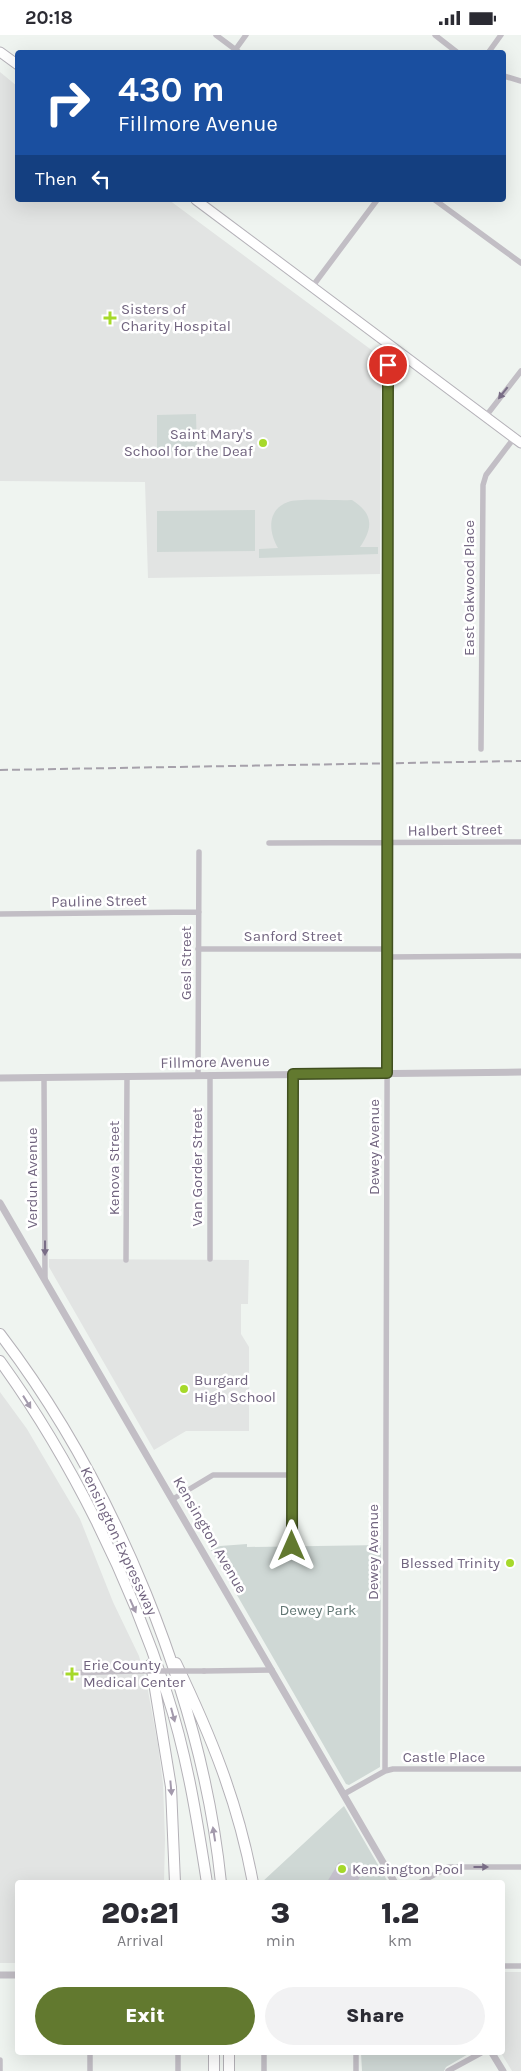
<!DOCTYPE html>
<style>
body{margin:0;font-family:Karla,sans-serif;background:#f2f2f3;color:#2b2b33;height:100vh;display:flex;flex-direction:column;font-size:19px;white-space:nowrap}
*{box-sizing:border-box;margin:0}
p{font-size:16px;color:#7c7c81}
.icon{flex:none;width:28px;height:28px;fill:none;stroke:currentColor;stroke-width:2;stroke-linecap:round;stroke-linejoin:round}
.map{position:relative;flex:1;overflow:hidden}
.side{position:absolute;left:15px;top:1845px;width:490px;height:175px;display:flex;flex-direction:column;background:#fff;border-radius:5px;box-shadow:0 5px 20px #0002}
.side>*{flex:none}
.hud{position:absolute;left:15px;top:15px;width:491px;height:152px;border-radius:5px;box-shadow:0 5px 20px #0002;background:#1a4fa0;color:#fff;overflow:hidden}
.pin{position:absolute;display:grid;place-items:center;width:42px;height:42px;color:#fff;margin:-21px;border:2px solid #fff;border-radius:50%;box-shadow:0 1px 5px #0007}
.me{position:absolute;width:55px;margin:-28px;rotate:0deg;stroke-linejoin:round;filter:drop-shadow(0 0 4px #0008)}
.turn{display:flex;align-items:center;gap:18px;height:105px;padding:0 20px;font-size:22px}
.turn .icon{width:65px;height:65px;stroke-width:2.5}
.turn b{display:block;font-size:35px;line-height:42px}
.then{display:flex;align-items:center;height:48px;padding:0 20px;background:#0003;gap:10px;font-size:19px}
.eta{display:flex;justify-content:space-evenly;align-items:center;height:85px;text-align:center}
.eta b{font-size:30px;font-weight:800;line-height:35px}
.primary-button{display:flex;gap:10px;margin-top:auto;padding:10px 20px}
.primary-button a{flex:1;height:58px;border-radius:30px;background:#62792f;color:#fff;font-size:20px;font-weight:800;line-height:58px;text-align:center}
.primary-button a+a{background:#f2f2f3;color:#2b2b33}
.status{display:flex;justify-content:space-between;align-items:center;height:35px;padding:0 25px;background:#fff;direction:ltr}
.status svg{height:14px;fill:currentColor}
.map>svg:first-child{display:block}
.built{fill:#e2e4e3}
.green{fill:#cfd8d5}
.water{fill:#c7c3cf}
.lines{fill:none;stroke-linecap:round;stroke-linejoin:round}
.primary-casing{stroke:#b5b2b9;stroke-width:11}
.motorway-casing{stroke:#b4b1b7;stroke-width:12}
.minor{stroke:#c2bec5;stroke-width:5.5}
.tertiary{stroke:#c2bec5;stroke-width:7}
.primary{stroke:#fff;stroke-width:9}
.motorway{stroke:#fff;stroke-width:10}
.rail{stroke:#a6a1ab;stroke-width:2;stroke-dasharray:8 4;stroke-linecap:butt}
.minor-bridge{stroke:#c2bec5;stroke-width:5.5}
.oneway{fill:#796d86}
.oneway2{fill:#a39aac}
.route-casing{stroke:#404f1f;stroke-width:12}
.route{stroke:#62792f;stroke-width:9}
.poi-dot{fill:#a6d92a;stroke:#fff;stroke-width:2}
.labels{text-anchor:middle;stroke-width:5;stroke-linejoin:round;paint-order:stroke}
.poi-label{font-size:15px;fill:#71647f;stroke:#fff;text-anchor:start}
.street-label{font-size:15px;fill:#71647f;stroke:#fff}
.park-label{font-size:15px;fill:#627774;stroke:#fff}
</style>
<div class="status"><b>20:18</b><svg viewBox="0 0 49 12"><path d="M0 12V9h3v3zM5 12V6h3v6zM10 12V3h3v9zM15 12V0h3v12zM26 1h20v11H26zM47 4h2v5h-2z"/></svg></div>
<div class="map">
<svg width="521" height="2036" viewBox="0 0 521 2036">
<rect width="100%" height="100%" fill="#eff4f0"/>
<!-- built -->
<path class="built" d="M0 37 17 51 18 165H169L381 322 380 539 148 543 145 447 0 446Z
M49 1224 249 1225 248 1269H241V1299L249 1312V1396H186L154 1415 49 1232Z
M0 1357 27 1394 80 1484 113 1567 139 1621 148 1656 158 1710 163 1749 165 1804 164 1847 18 1848 17 1928H0Z
M503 1937H521V2036H512L501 2018Z"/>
<!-- green -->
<path class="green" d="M196 379 197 417H157V380Z
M352 465C374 479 373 493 360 512H378V519L259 523V514L278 513C269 498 266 475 288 467 300 463 337 466 352 465Z
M255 475V516L157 517V476Z
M247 1509V1512L381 1510 380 1732 349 1750 346 1749 211 1515 220 1511Z
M344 1771 388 1847 261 1848Z
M361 2018H470L446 2032 444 2036H362Z"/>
<!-- water -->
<path class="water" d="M339 1827 361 1840 357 1847H327Z"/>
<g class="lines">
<defs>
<path id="primary" d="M0 17 18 30
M196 165 521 408"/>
<path id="motorway" d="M0 1299C114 1448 202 1660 221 1848
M0 1326C71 1424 130 1544 167 1659 187 1720 197 1784 207 1848
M176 1628C211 1701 238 1767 253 1848
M151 1629 171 1752 175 1848
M214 2018V2036
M229 2018V2036"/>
</defs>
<!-- primary casing -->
<use href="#primary" class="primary-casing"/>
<!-- motorway casing -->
<use href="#motorway" class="motorway-casing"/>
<!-- minor -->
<path class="minor" d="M216 0 240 18
M435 0 458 18
M233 18 246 0
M488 18 501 0
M504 41 521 46
M435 165 521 228
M312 252 377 165
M486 381 521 336
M481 714 483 450 486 440 514 403
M388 716 389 309
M269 808 521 807
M0 879 199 877
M198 914H387
M387 922 521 921
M210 1040V1224
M198 1041 199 817
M44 1042 45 1244
M126 1225 127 1041
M173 1464 213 1440H292
M292 1511 293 1039
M204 1636 272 1635
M65 1638 133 1636
M385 1736 388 751
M344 1759 385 1736 393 1734H521
M419 1848 448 1832H521
M502 1931H521
M90 2018V2036
M178 2018V2036
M264 2018V2036
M356 2018V2036
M0 2025V2036
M448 2036 481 2018"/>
<!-- tertiary -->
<path class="tertiary" d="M0 1043 521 1037
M0 1168 395 1848
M0 1940H18
M492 2018 503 2036"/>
<!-- primary -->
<use href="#primary" class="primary"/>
<!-- motorway -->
<use href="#motorway" class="motorway"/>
<!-- rail -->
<path class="rail" d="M0 735 521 726"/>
<!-- minor-bridge -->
<path class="minor-bridge" d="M388 751V716
M133 1636H204"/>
</g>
<!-- one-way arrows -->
<defs><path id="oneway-solid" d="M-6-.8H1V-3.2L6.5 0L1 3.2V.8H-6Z" transform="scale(1.25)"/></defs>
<g class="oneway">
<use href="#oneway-solid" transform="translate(503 358) rotate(128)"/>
<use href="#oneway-solid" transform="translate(45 1213) rotate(90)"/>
<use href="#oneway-solid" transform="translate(481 1832)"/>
</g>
<g class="oneway2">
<use href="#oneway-solid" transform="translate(27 1367) rotate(58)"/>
<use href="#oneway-solid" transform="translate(133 1571) rotate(66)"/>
<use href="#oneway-solid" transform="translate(173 1680) rotate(75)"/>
<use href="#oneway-solid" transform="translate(171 1753) rotate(85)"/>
<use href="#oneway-solid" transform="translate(214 1799) rotate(-99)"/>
</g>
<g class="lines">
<defs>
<path id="route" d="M292 1511 293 1039 387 1038 388 330"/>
</defs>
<!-- route casing -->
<use href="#route" class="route-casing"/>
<!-- route -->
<use href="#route" class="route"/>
</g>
<!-- markers -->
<g class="poi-dot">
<path d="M107.5 275.5h5v5h5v5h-5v5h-5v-5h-5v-5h5z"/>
<circle cx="263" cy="408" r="5"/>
<circle cx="184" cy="1354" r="5"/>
<circle cx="510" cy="1528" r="5"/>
<path d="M69.5 1631.5h5v5h5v5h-5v5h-5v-5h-5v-5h5z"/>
<circle cx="342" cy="1834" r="5"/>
</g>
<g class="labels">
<!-- poi labels -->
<g class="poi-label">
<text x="121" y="279">Sisters of<tspan x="121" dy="17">Charity Hospital</tspan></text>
<text x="253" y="404" text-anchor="end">Saint Mary's<tspan x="253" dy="17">School for the Deaf</tspan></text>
<text x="194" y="1350">Burgard<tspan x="194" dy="17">High School</tspan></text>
<text x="500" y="1533" text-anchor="end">Blessed Trinity</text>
<text x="83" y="1635">Erie County<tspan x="83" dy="17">Medical Center</tspan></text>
<text x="352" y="1839">Kensington Pool</text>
</g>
<!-- street labels -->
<g class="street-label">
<text transform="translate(469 553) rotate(-90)" y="5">East Oakwood Place</text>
<text transform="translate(455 795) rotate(-1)" y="5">Halbert Street</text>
<text transform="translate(99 866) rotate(-1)" y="5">Pauline Street</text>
<text x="293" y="906">Sanford Street</text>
<text transform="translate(186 928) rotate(-90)" y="5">Gesl Street</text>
<text transform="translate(215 1027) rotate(-1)" y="5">Fillmore Avenue</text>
<text transform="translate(374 1112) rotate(-90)" y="5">Dewey Avenue</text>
<text transform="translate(197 1132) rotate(-90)" y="5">Van Gorder Street</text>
<text transform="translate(114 1133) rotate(-90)" y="5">Kenova Street</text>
<text transform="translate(32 1143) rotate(-90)" y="5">Verdun Avenue</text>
<text transform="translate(210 1500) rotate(60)" y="5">Kensington Avenue</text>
<text transform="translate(119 1506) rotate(65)" y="5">Kensington Expressway</text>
<text transform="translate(373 1517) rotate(-90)" y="5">Dewey Avenue</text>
<text x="444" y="1727">Castle Place</text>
</g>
<!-- park labels -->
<g class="park-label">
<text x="318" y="1580">Dewey Park</text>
</g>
</g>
</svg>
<div class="pin" style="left:388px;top:330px;background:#d93025"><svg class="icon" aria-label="arrive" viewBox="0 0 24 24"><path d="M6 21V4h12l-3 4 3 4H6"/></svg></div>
<svg class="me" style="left:292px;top:1511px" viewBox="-20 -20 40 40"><path d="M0-17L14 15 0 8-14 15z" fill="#62792f" stroke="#fff" stroke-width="4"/></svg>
<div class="hud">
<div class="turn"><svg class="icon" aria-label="right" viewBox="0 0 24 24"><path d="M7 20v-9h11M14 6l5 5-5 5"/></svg><div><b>430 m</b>Fillmore Avenue</div></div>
<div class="then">Then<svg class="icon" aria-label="left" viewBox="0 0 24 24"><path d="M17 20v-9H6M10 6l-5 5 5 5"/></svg></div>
</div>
<section class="side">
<div class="eta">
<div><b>20:21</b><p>Arrival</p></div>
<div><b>3</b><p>min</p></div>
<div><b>1.2</b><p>km</p></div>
</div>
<div class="primary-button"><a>Exit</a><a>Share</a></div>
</section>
</div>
